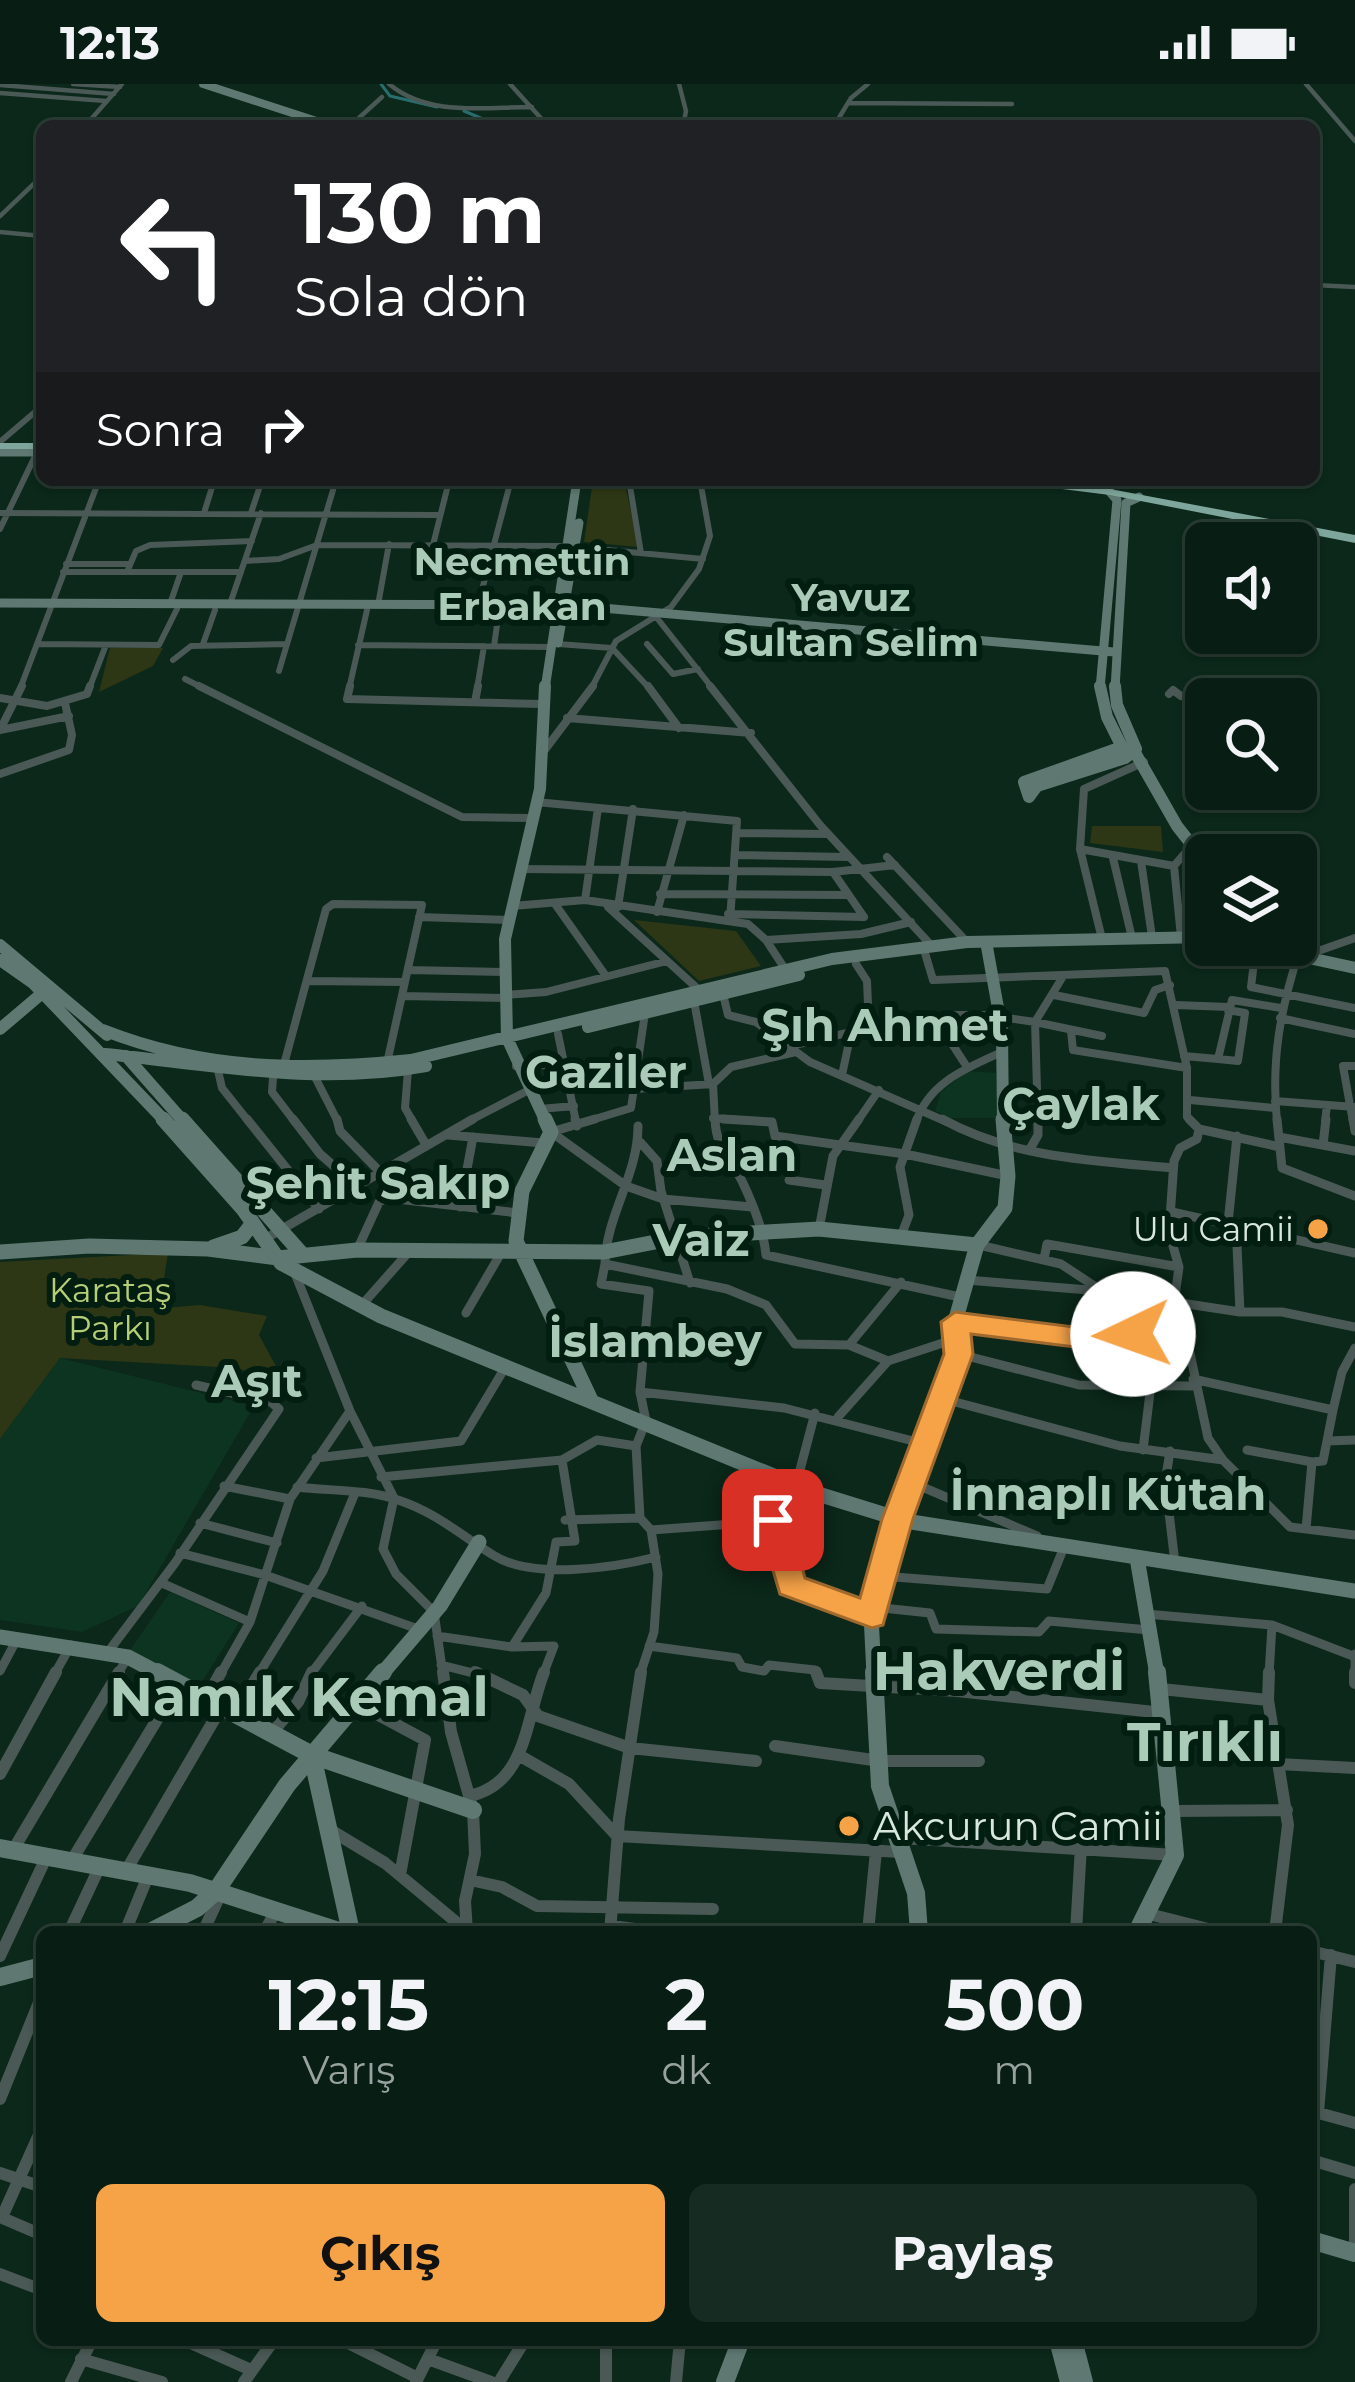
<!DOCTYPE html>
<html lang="tr">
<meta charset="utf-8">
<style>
body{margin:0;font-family:Montserrat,sans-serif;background:#162b22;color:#f1f3f6;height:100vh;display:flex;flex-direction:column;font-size:45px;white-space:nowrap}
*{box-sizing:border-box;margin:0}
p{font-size:39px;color:#98a2a0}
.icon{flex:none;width:66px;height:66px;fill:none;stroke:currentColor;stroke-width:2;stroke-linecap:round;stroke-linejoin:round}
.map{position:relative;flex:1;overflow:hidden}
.panel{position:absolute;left:36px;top:1842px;width:1281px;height:420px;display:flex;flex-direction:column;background:#081e14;border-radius:18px;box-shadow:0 3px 9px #0004,0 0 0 3px #293c34}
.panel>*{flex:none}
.guide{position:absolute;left:36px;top:36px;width:1284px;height:366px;border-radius:18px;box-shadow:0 3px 9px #0004,0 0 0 3px #293c34;background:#202124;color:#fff;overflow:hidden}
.buttons{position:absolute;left:1185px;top:438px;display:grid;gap:24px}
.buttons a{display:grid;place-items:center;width:132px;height:132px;border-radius:18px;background:#081e14;box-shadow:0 3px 9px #0004,0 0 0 3px #293c34;font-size:60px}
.pin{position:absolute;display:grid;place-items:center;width:102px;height:102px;color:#fff;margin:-51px;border-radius:24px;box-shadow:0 6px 18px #0006}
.me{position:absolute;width:132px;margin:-66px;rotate:267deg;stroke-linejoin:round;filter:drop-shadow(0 0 9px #0008)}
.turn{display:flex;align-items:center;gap:42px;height:252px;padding:0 60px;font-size:54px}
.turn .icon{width:156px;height:156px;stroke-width:2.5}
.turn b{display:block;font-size:84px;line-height:102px}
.then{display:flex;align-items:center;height:114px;padding:0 60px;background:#0003;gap:24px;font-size:45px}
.eta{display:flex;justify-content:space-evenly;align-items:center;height:204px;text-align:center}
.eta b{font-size:72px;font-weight:700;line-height:84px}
.action{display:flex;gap:24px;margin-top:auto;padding:24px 60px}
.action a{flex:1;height:138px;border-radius:18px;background:#f6a247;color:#111;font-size:48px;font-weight:700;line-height:138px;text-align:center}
.action a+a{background:#162b22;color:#f1f3f6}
.status{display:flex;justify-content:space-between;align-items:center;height:84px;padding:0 60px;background:#081e14;direction:ltr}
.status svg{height:33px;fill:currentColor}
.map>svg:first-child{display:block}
.built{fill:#0d3321}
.green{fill:#2e3715}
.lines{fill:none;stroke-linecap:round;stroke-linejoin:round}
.stream{stroke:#286d6f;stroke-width:3}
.street-far4{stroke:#4a5955;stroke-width:4.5}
.street-far3{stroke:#4a5955;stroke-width:6}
.street-far2{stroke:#4a5955;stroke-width:8}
.street-far1{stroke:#4a5955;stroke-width:9}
.street{stroke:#4a5955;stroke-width:12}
.secondary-far4{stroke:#5f7872;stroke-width:8}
.secondary-far3{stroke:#5f7872;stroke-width:9}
.secondary-far2{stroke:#5f7872;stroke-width:12}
.secondary-far1{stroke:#5f7872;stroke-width:15}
.secondary{stroke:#5f7872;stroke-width:18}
.highway{fill:#7fa69c;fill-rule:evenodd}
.route{fill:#f6a247;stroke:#a0692e;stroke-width:3}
.poi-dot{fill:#f6a247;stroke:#021e11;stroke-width:4.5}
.labels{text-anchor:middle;stroke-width:12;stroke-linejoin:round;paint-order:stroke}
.poi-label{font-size:33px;fill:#d8e8de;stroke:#021e11;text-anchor:end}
.park-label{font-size:33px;fill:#b6ce77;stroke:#021e11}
.far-district-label{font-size:39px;font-weight:bold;fill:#aacbb8;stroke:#021e11}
.near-poi-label{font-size:39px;fill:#d8e8de;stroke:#021e11;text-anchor:start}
.district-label{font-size:45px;font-weight:bold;fill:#aacbb8;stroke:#021e11}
.near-district-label{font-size:54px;font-weight:bold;fill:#aacbb8;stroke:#021e11}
</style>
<div class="status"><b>12:13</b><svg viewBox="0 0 49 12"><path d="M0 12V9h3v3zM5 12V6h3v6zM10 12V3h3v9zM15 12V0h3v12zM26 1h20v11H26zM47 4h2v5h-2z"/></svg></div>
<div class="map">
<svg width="1355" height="2298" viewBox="0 0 1355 2298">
<rect width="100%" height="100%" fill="#0b281a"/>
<!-- built -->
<path class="built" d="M966 987 996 989 998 1034H950L935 1027 941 1008Z
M60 1274 254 1322 138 1522 82 1548 0 1536V1355Z
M170 1508 239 1539 199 1603 130 1566Z"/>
<!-- green -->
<path class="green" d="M593 396H624L639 463 584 458Z
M110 564H163L153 582 99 608Z
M1092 742H1161L1163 768 1090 759Z
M1193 772 1206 786V840L1183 839V775Z
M634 836 736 847 761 882 699 897Z
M168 1169 163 1202 166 1224 200 1221 267 1232 259 1251 277 1284 270 1294 236 1284 60 1274 0 1355V1178Z"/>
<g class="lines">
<!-- stream -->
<path class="stream" d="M381 0 390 12 437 23
M464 27 483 35 541 42"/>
<!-- street-far4 -->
<path class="street-far4" d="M73 0 120 3
M389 0C429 33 483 23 532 23
M510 0 548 42
M679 0 686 27 683 42
M1306 0 1355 57
M0 1 114 10
M0 9 106 17
M848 19 1012 20
M85 42 122 0
M350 42 382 13
M834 42 851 14 868 0
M0 132 42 92
M0 148 42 152
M1314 201 1355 203"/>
<!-- street-far3 -->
<path class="street-far3" d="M1 357 42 322
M526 396 577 397
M629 396 641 469
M99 398 262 396
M0 429 438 431
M204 429 214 397
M251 429 262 396
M0 445 37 368
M433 461 448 401 454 396
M576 463 703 475
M245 477 279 475 317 461 566 462
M66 480H130
M63 488H241
M127 488 136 467 150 461 252 457
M170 520 181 488
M230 520 261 429
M378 521 389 460
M478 521 511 396
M657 534 713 605
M37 560 159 561 177 525
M203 560 215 526
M558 560 612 564 650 605
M647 560 673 590 698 585
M358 561 549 563
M494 562 499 527
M173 576 191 562 287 560
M279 587 336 396
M185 595 205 605
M20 605 99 396
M89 605 106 561
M349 605 367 526
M477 605 484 562
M591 605 616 557 671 523 699 485 710 452 700 396"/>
<!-- street-far2 -->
<path class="street-far2" d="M199 602 462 733 532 734
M350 602 347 615 542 620
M648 602 679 644
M710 602 820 741 930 860
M1169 610 1173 606 1181 612
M0 614 47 622 87 610 90 602
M475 618 478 602
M567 634 751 649
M0 646 22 602
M0 646 69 632
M541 671 593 602
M0 690 69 666 72 651 65 619
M536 718 737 737 730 836
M736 749 827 750
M1080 765 1174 782
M735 771 848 773
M887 773 967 858
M1113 774 1132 854
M1141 777 1152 853
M520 785 833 788 895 781
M833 788 864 833
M660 810 845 811
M585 816 598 724
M555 820 606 892
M512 822 585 816 748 840 766 856 785 885
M608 823 698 905
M618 823 633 725
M657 828 684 731
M728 830 864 833
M419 833 509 836
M1181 853 1174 782 1191 762
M1102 855 1080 765 1084 705 1144 678
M766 856 861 850 911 838
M1256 861 1251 903 1355 924
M1321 866 1355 854
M925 869 933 896 1165 887 1187 984V1033L1192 1038
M408 886 504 888
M308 897 405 898
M723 910 728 931 756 938 810 978 947 1038
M505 911 546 908 667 877
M1054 911 1144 929 1155 906 1170 901
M402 912 505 914
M694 917 709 1000
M1176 921 1229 923
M1000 933 1035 938 1062 894
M1280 934 1355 950
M919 935H936L967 983
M937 937 953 931H999
M1071 947 1073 966 1187 984
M558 950 576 1038
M790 962 869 944 867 897 856 880
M1184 972 1218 975 1232 916 1281 924
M1218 975 1238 977 1245 929 1228 926
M217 982 222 1004 249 1038
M516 982 638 978
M283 984 326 825 333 820 422 821 387 979
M408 986 405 1024 413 1038
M842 991 851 949
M273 994 272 1008 295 1038
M316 995 338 1038
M635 1005 713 1000
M1190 1016 1275 1024
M1275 1017 1355 1023
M540 1025 574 1022
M713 1034 767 1038
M467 1038 531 1005
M585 1038 631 1024 645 929
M715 1038 713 1000 731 983 796 968
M857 1038 879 1006
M916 1038C929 998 967 984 1002 968
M1038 1038 1035 938 1102 952
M1277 1038C1271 976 1280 927 1299 868
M1325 1038 1327 1021
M1353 1038 1343 982H1355"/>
<!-- street-far1 -->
<path class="street-far1" d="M247 1035 319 1125
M293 1035 320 1070 359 1104
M337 1035 340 1047 382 1090
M411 1035 425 1059
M575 1035 577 1042
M715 1035C716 1064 729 1072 742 1097 752 1118 764 1148 766 1171L960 1213
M723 1035 772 1038 775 1052 905 1070 1008 1092
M942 1035C1012 1074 1095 1077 1173 1084
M1189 1035 1199 1045 1197 1055 1180 1064 1174 1077 1169 1148 1179 1183 1174 1219 1187 1255 1208 1354 1223 1376 1290 1443 1355 1451
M1277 1035 1282 1084 1355 1112
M1353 1035 1355 1047
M638 1042C638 1092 606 1131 605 1180L727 1205 766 1221 795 1260 849 1261 888 1277
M1199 1045 1280 1063
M551 1048 626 1102 663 1115 752 1123
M551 1048 595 1035
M448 1051 543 1059
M1279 1053 1355 1067
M640 1058 657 1077 661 1107 690 1199
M1323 1061 1326 1035
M1030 1065 1038 1051V1035
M789 1096 825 1101
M460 1123 473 1053
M1172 1128 1355 1169
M1228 1139 1237 1052
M1236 1140 1240 1228
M819 1145 833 1072 859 1035
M901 1152 909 1131 900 1083 917 1035
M263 1156 473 1035
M979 1161 1061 1180 1102 1207 1240 1228H1282L1355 1243
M357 1166 379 1118 388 1114 518 1129
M1044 1175 1047 1160 1179 1183
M605 1180 601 1200 649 1207 640 1308 646 1337 636 1362 640 1434 651 1446 658 1490 654 1548 640 1591
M294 1187 350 1327 394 1414 383 1465 396 1490 434 1528 443 1591
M967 1196 1100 1207
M361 1222 407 1170
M466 1229 501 1169
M955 1238 1075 1253 1098 1246 1187 1255
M849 1261 901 1198
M959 1270 1079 1301 1195 1302
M1193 1295 1333 1326 1327 1357 1355 1356
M640 1308 784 1324 925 1360
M944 1315 1120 1362 1223 1376
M1333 1326 1342 1288 1355 1264
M838 1333 888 1277 955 1255
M1143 1366 1157 1251
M1247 1366 1312 1378
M1170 1367 1162 1418 1168 1420 1175 1479
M316 1374 461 1357 506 1282
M381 1393 562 1376 597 1356 636 1362
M777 1393 773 1437 791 1501 871 1531
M913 1399 1037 1452
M796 1401 815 1329
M224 1402 290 1415
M297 1403C329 1407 367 1405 398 1416 435 1428 461 1451 493 1471 532 1496 613 1484 656 1473
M565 1436 640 1434
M200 1439 277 1459
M1306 1445 1312 1378 1323 1377 1327 1357
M651 1446 773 1437
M180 1469 265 1491 418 1545
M882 1492 1047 1505 1064 1463
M164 1500 250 1538
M873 1523 930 1529 936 1545 1039 1548 1049 1537 1149 1546
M1146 1530 1272 1541 1353 1572
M437 1552 512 1563 554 1562 543 1591
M649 1562 737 1574 742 1583 764 1587 769 1581 815 1586 817 1591
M512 1563 546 1509 556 1458 575 1457 562 1376
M108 1568 175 1479 279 1325 271 1318 196 1301
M1355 1570V1591
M441 1581 481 1591
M0 1587 17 1555
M54 1591 71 1561
M117 1591 128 1573
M220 1591 250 1538 290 1415 350 1327
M258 1591 323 1487 355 1409
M310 1591 362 1522
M1269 1591 1272 1541"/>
<!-- street -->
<path class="street" d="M443 1588 451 1648 473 1726 475 1770 465 1817 467 1848
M475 1588 523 1611 538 1632 630 1664 756 1677
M816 1588 820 1599 957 1607 1164 1629
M1269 1588 1268 1616 1288 1741 1275 1848
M1355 1588V1599
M1161 1605 1268 1616
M206 1615 221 1588
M356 1619 425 1656 400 1791
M234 1631 260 1588
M271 1650 298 1618 312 1588
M775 1662 880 1677H979
M522 1673 569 1700 617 1752 900 1768
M1278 1680 1355 1684
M0 1690 56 1588
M469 1712C527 1700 525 1636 544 1588
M1174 1727 1287 1726
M332 1747 385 1779 467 1847
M899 1754 1175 1771
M13 1766 119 1588
M72 1776 178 1601
M127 1785 221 1624
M470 1796 502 1803 537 1822 713 1825
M1149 1830 1220 1848
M611 1842 659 1848
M69 1848 100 1782
M125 1848 148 1792
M203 1848 221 1809
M264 1848 276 1827
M610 1848 619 1735 641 1588
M868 1848 876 1767
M1076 1848 1081 1762
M1311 1867 1355 1878
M0 1872 46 1774
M0 2015 42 1911
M1311 2027 1355 2039
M1318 2029 1331 1871
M1311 2076 1355 2089
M0 2089 42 2103
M1355 2105V2168
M0 2133 42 2151
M2 2133 42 2044
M0 2190 42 2206
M184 2256 251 2286
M342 2256 418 2294
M606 2256V2298
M81 2275 162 2298
M428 2275 491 2298
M71 2298 92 2256
M244 2298 274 2256
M416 2298 437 2256
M499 2298 525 2256
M676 2298 680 2256"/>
<!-- secondary-far4 -->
<path class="secondary-far4" d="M203 0 332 42"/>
<!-- secondary-far3 -->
<path class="secondary-far3" d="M0 368H42
M0 519 567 521 1114 568
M558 559 579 439
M545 605 577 396
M1100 605 1117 416 1110 408
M1115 605 1126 419 1139 413"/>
<!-- secondary-far2 -->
<path class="secondary-far2" d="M545 602 540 705 505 855 507 954 546 1038
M1100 602 1107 633 1122 663 1024 698 1029 713 1037 702 1125 674 1136 665 1117 621 1115 602
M1133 665 1177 742 1206 779
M0 861 107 951
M1249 861 1355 884
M987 863 1002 946 1003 1038
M0 876 33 899 166 1038
M588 943 799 891
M0 945 47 905
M103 946C204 986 304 987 411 976L832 875 967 858 1206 853
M105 970C215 981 316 1002 426 982
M126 972 184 1038"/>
<!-- secondary-far1 -->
<path class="secondary-far1" d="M163 1035 243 1125 281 1179 381 1232 818 1410 905 1437 1355 1507
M182 1035 302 1170
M545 1035 551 1048 522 1107 516 1157 590 1314
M213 1163 242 1153 252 1140
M0 1168 89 1162 208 1165 278 1174 357 1166 604 1168 681 1153 819 1145 977 1161
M1137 1474 1157 1591
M0 1553 128 1573 162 1591
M381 1591 440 1522 479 1458
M874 1591 871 1531 898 1435 959 1270 955 1238 977 1161 1005 1124 1008 1092 1003 1035"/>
<!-- secondary -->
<path class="secondary" d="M157 1588 312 1671 473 1726
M874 1588 880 1702 916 1809 919 1848
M312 1671 351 1848
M0 1764 190 1799 342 1848
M150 1848 197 1824 216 1807 287 1701 383 1588
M1137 1848 1175 1771 1157 1588
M0 1893 42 1882
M1311 2156 1355 2169
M1058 2256 1069 2298
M1073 2256 1084 2298
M725 2298 741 2256"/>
<!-- highway -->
<path class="highway" d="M0 359H42V365H0Z
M1007 396H1041L1110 405 1355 451V459L1110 411 1013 399Z"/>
</g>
<!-- route -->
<path class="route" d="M955 1228 1074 1243 1098 1236 1133 1240 1148 1250 1133 1260 1099 1256 1075 1263 971 1250 973 1270 913 1435 883 1541 872 1544 780 1510 758 1436 762 1428H784L789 1436 805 1494 860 1514 882 1435 944 1270 941 1238Z"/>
<!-- markers -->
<g class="poi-dot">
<circle cx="1318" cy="1145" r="12"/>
<circle cx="849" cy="1742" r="12"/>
</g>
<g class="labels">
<!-- poi labels -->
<g class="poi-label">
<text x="1294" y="1157">Ulu Camii</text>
</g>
<!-- park labels -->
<g class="park-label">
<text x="110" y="1218">Karataş<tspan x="110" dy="38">Parkı</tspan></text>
</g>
<!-- far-district labels -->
<g class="far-district-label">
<text x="522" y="491">Necmettin<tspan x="522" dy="45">Erbakan</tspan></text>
<text x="851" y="527">Yavuz<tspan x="851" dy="45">Sultan Selim</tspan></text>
</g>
<!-- near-poi labels -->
<g class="near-poi-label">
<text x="873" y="1756">Akcurun Camii</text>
</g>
<!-- district labels -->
<g class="district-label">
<text x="885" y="957">Şıh Ahmet</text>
<text x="606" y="1004">Gaziler</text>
<text x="1081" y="1036">Çaylak</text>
<text x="732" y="1087">Aslan</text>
<text x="378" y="1115">Şehit Sakıp</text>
<text x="701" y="1172">Vaiz</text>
<text x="655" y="1273">İslambey</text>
<text x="257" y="1313">Aşıt</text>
<text x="1108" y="1426">İnnaplı Kütah</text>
</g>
<!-- near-district labels -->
<g class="near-district-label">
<text x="999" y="1606">Hakverdi</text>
<text x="299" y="1632">Namık Kemal</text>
<text x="1205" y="1677">Tırıklı</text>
</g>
</g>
</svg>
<div class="buttons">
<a><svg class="icon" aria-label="sound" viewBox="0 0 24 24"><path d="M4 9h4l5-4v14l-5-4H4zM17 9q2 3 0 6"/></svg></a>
<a><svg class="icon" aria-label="search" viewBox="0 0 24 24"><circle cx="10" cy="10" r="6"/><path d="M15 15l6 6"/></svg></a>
<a><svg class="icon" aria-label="layers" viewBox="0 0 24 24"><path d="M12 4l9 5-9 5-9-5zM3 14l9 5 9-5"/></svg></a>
</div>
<div class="pin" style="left:773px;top:1436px;background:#d93025"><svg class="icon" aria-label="arrive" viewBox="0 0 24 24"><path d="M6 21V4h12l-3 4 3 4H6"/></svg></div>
<svg class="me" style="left:1133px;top:1250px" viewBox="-20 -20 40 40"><circle r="19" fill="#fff"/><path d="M0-13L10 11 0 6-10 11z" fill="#f6a247"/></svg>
<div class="guide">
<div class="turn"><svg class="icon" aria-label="left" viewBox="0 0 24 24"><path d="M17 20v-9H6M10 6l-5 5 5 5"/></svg><div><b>130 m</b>Sola dön</div></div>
<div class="then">Sonra<svg class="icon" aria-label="right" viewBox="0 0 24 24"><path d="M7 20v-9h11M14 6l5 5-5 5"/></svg></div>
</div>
<section class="panel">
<div class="eta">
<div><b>12:15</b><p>Varış</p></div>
<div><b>2</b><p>dk</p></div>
<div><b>500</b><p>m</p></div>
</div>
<div class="action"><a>Çıkış</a><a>Paylaş</a></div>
</section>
</div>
